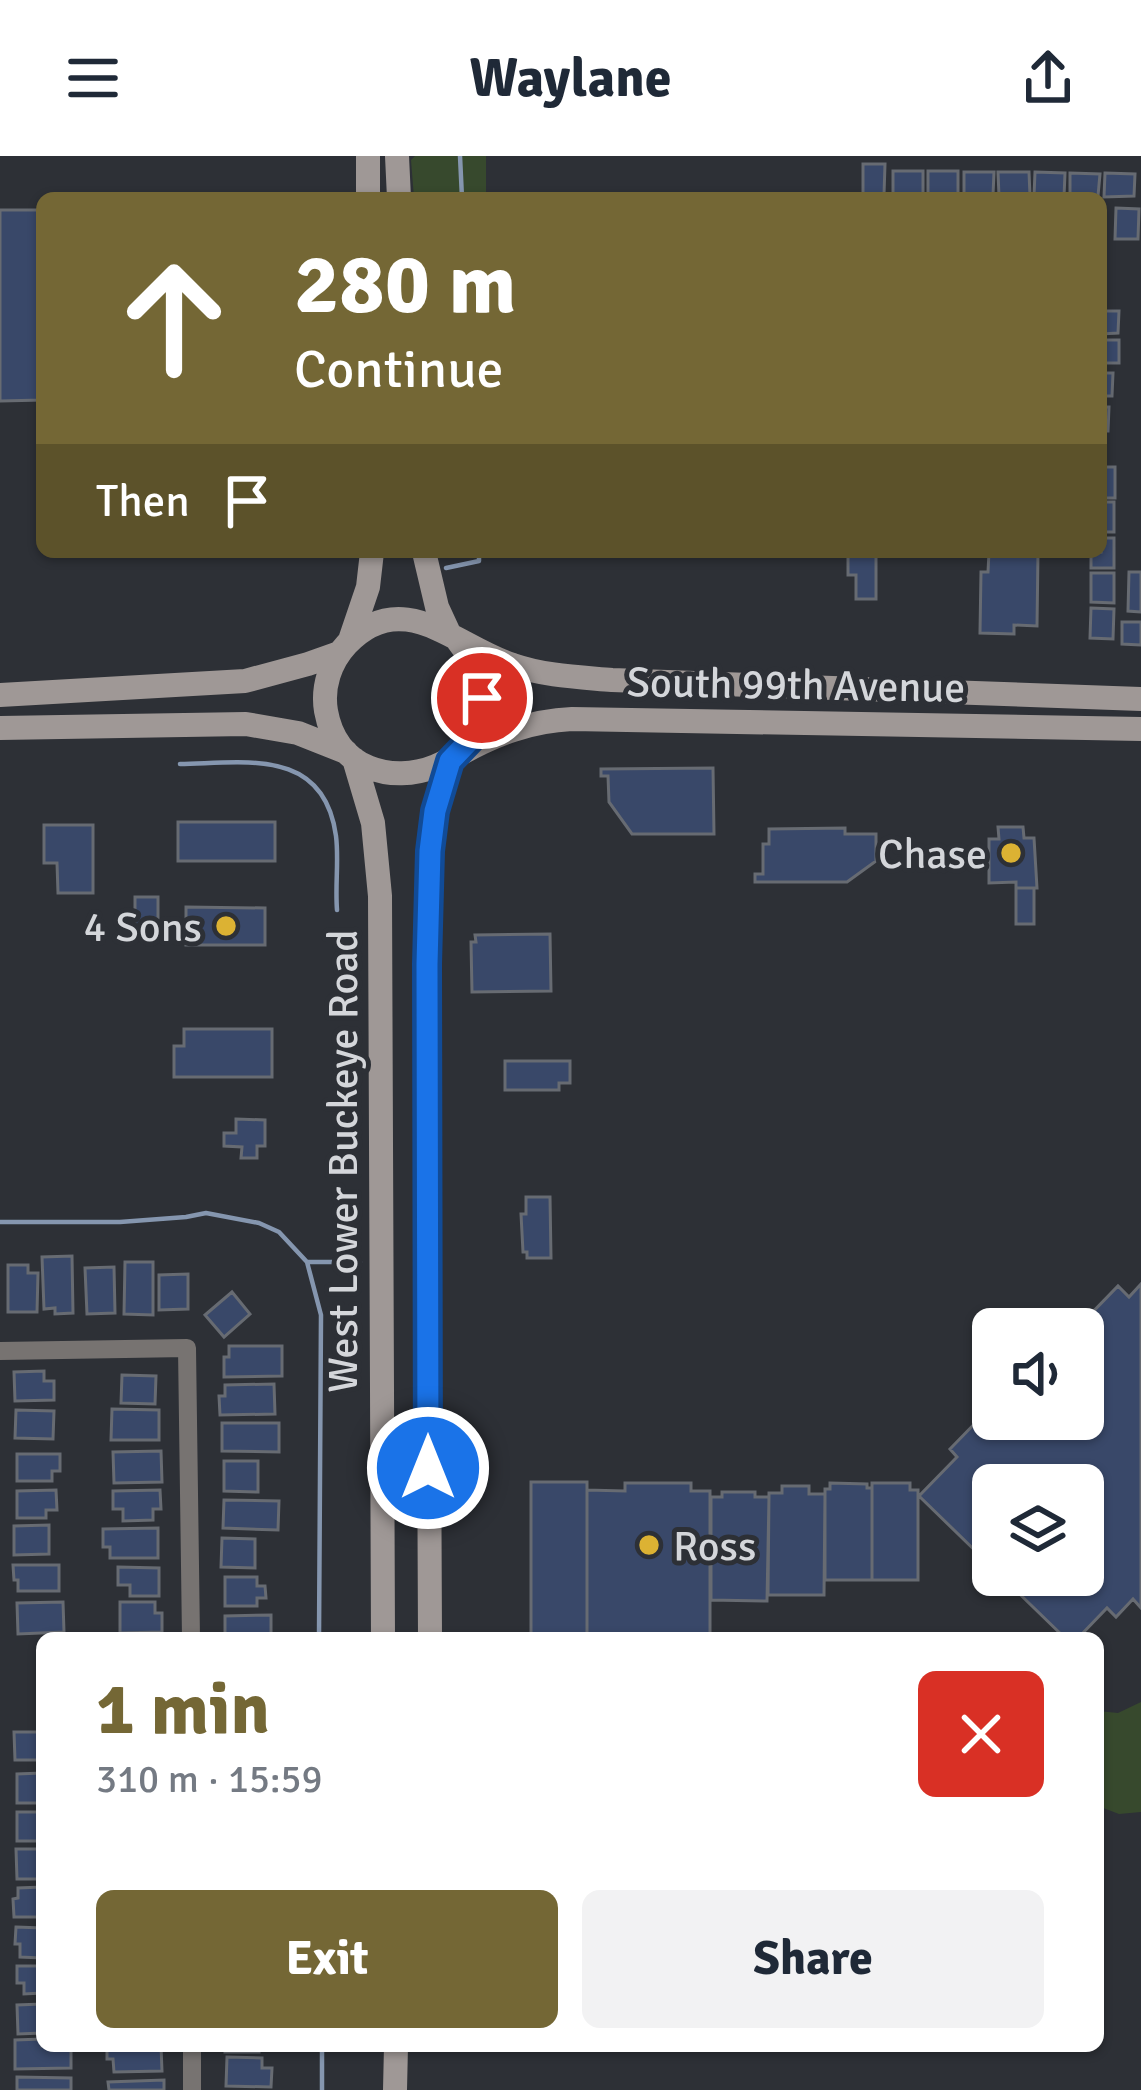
<!DOCTYPE html>
<meta charset="utf-8">
<style>
body{margin:0;font-family:Signika,sans-serif;background:#f2f2f3;color:#1f2937;height:100vh;display:flex;flex-direction:column;font-size:45px;white-space:nowrap}
*{box-sizing:border-box;margin:0}
p{font-size:39px;color:#747a83}
.icon{flex:none;width:66px;height:66px;fill:none;stroke:currentColor;stroke-width:2;stroke-linecap:round;stroke-linejoin:round}
.map{position:relative;flex:1;overflow:hidden}
.drawer{position:absolute;left:36px;top:1476px;width:1068px;height:420px;display:flex;flex-direction:column;background:#fff;border-radius:18px;box-shadow:0 3px 9px #0004}
.drawer>*{flex:none}
.top-card{position:absolute;left:36px;top:36px;width:1071px;height:366px;border-radius:18px;box-shadow:0 3px 9px #0004;background:#746735;color:#fff;overflow:hidden}
.fabs{position:absolute;left:972px;top:1152px;display:grid;gap:24px}
.fabs a{display:grid;place-items:center;width:132px;height:132px;border-radius:18px;background:#fff;box-shadow:0 3px 9px #0004;font-size:60px}
.pin{position:absolute;display:grid;place-items:center;width:102px;height:102px;color:#fff;margin:-51px;border:6px solid #fff;border-radius:50%;box-shadow:0 3px 12px #0007}
.me{position:absolute;width:132px;margin:-66px;rotate:0deg;stroke-linejoin:round;filter:drop-shadow(0 0 9px #0008)}
.turn{display:flex;align-items:center;gap:42px;height:252px;padding:0 60px;font-size:54px}
.turn .icon{width:156px;height:156px;stroke-width:2.5}
.turn b{display:block;font-size:84px;line-height:102px}
.then{display:flex;align-items:center;height:114px;padding:0 60px;background:#0003;gap:24px;font-size:45px}
.round{display:grid;place-items:center;flex:none;width:126px;height:126px;border-radius:18px;background:#f2f2f3}
.overview{display:flex;align-items:center;justify-content:space-between;height:204px;padding:0 60px}
h1{font-size:72px;font-weight:700;line-height:90px;color:#746735}
.cta{display:flex;gap:24px;margin-top:auto;padding:24px 60px}
.cta a{flex:1;height:138px;border-radius:18px;background:#746735;color:#fff;font-size:48px;font-weight:700;line-height:138px;text-align:center}
.cta a+a{background:#f2f2f3;color:#1f2937}
header{display:flex;justify-content:space-between;align-items:center;height:156px;padding:0 60px;background:#fff;font-size:54px;font-weight:700}
.map>svg:first-child{display:block}
.green{fill:#37492d}
.lines{fill:none;stroke-linecap:round;stroke-linejoin:round}
.stream{stroke:#8596af;stroke-width:4.5}
.building{fill:#394869;stroke:#676b72;stroke-width:3}
.minor{stroke:#777371;stroke-width:18}
.secondary{stroke:#9f9896;stroke-width:24}
.route-casing{stroke:#114b97;stroke-width:30}
.route{stroke:#1a73e8;stroke-width:21}
.poi-dot{fill:#dcb233;stroke:#2d3036;stroke-width:4.5}
.labels{text-anchor:middle;stroke-width:10;stroke-linejoin:round;paint-order:stroke}
.street-label{font-size:42px;fill:#d4d6da;stroke:#2d3036}
.poi-label{font-size:42px;fill:#d4d6da;stroke:#2d3036;text-anchor:end}
</style>
<header><svg class="icon" aria-label="menu" viewBox="0 0 24 24"><path d="M4 6h16M4 12h16M4 18h16"/></svg>Waylane<svg class="icon" aria-label="share" viewBox="0 0 24 24"><path d="M12 15V3M7 8l5-5 5 5M5 13v7h14v-7"/></svg></header>
<div class="map">
<svg width="1141" height="1934" viewBox="0 0 1141 1934">
<rect width="100%" height="100%" fill="#2d3036"/>
<!-- green -->
<path class="green" d="M415 0H486V42H414L411 4Z
M1141 1546V1656L1119 1658 1098 1650V1555L1118 1557Z"/>
<g class="lines">
<!-- stream -->
<path class="stream" d="M460 0 462 42
M446 412 479 405V396
M180 608C245 607 324 591 336 680 339 704 335 729 337 754
M0 1066H120L186 1061 206 1057 259 1067 279 1076 307 1106 321 1159 319 1482
M307 1106H360
M322 1890V1934"/>
</g>
<!-- building -->
<path class="building" d="M863 8H885L884 39 863 38Z
M893 15H923V39H893Z
M928 15H958V39H928Z
M964 16H994L993 39H964Z
M998 16H1029L1030 40H999Z
M1035 16 1065 17 1064 41 1034 40Z
M1070 17 1100 18 1098 40 1070 39Z
M1105 17 1135 18 1134 40 1104 41Z
M1116 52 1139 53 1138 83H1115Z
M0 54H42V244L0 245Z
M1101 155H1119L1118 177 1101 178Z
M1101 184H1119V207H1101Z
M1101 217H1113L1112 240H1101Z
M1101 251H1109L1108 275H1101Z
M1101 311H1115V342H1101Z
M1101 346H1114V376H1101Z
M1101 382H1114V412H1091V396H1101Z
M848 396H876V443H856V419H848Z
M989 396H1038L1037 470 1014 469V478L980 477 981 416H988Z
M1129 416H1141V456L1128 455Z
M1091 417H1114V447L1091 446Z
M1091 452 1114 453 1113 483 1090 482Z
M1122 466H1141V489L1122 488Z
M713 612 714 678H632L609 646 608 620H601V613Z
M178 666H275V705H178Z
M44 669H93V737H58L57 707H44Z
M998 671H1023L1024 682H1034L1037 732H1016V726L989 727V683H999Z
M845 672V678H876V705L847 726H755V718H763V688H769V673Z
M1016 732H1034V768H1016Z
M135 741H158V781H135Z
M186 751 265 752V789H186Z
M550 778 551 835 472 836 471 786H476L475 779Z
M184 873H272V921H174V890H184Z
M505 905H570V927H559V934H505Z
M236 963 265 964V990H257V1002H241L242 991 224 990V977H236Z
M526 1041H550L551 1102H527V1096H523L521 1058H526Z
M72 1100 73 1157 55 1158V1152L44 1153 42 1101Z
M125 1106H153V1159L124 1158Z
M8 1109H28V1117H38L37 1156H8Z
M114 1111 115 1157 87 1158 85 1112Z
M188 1118V1153L159 1154V1119Z
M1141 1128V1452L1133 1443 1116 1461 1107 1452 1078 1482H1065L1000 1419H1083V1329H993V1412L919 1340 957 1301 950 1293 983 1259 1000 1275 1012 1263H1083V1189L1098 1173 1086 1163 1118 1130 1129 1141Z
M232 1136 250 1158 224 1181 205 1159Z
M229 1190H282V1220L224 1221V1201H229Z
M44 1215V1225H54V1244L15 1245 14 1216Z
M122 1219 156 1220 155 1248 121 1247Z
M274 1228 275 1258 220 1259 219 1240H225V1229Z
M112 1253 159 1254V1284H111Z
M16 1254 54 1255 53 1283 15 1282Z
M222 1267H279V1296L222 1295Z
M161 1295 162 1326 114 1327 113 1296Z
M17 1298H60V1315H52V1325H17Z
M224 1305H258V1336L224 1335Z
M531 1326H587V1482H531Z
M625 1327H691V1335H710V1478H603V1482H587V1334L625 1335Z
M830 1327 867 1328V1332H872V1424H825V1333H830Z
M872 1327H910V1334H918V1424H872Z
M782 1330H809V1338H825L824 1439H768L769 1337H782Z
M56 1334 57 1354H46V1362H17V1335Z
M160 1334 161 1353H153V1364L123 1365V1353H113V1335Z
M722 1336H755V1341H769L767 1445 711 1444V1341H722Z
M224 1344 279 1345 278 1374 223 1372Z
M49 1369V1398L14 1399V1370Z
M158 1372V1402H110V1391H103V1373Z
M222 1382 255 1383V1412L221 1411Z
M13 1409H59V1435H18V1424H14Z
M118 1411 159 1412V1440H130V1429H118Z
M225 1421H257V1430H265L266 1442H257V1450H225Z
M63 1446 64 1476 18 1478 17 1447Z
M120 1446H155V1457H162V1476L120 1477Z
M271 1459V1482H225V1460Z
M14 1576H42V1604H15Z
M42 1617V1647H17V1618Z
M17 1656H42V1685H17Z
M16 1693H42V1723H17Z
M42 1731V1761H14L13 1743 18 1742V1732Z
M16 1771 42 1772V1802L20 1801V1788H15Z
M17 1810H42V1837L24 1838V1827H17Z
M42 1848V1877L18 1878 17 1849Z
M42 1883V1890H71V1912L15 1913V1884Z
M107 1890H161L162 1915 114 1916 113 1903H107Z
M225 1890H259V1896H225Z
M227 1901 262 1902V1912H272L271 1931 226 1930Z
M17 1921 71 1922V1934H17Z
M164 1924V1934H109L108 1926Z"/>
<g class="lines">
<!-- minor -->
<path class="minor" d="M0 1195 187 1192 191 1482
M192 1890V1934"/>
<!-- secondary -->
<path class="secondary" d="M368 0V42
M397 0 399 42
M424 396 437 451 449 477
M350 484 368 431 372 396
M458 485C552 607 347 674 326 555 322 531 330 506 347 488 403 429 456 491 513 509 545 520 578 521 612 524L1141 543
M0 539 245 525 308 508 339 497
M0 572 246 568 298 577 346 596
M460 598C496 578 530 565 572 563L1141 573
M354 603 373 667 380 740 383 1482
M430 1482 427 808 430 695 435 655 450 605
M395 1934 396 1890"/>
</g>
<g class="lines">
<defs>
<path id="route" d="M428 1312 427 808 430 695 435 655 450 605 471 583 479 563 482 542"/>
</defs>
<!-- route casing -->
<use href="#route" class="route-casing"/>
<!-- route -->
<use href="#route" class="route"/>
</g>
<!-- markers -->
<g class="poi-dot">
<circle cx="1011" cy="697" r="12"/>
<circle cx="226" cy="770" r="12"/>
<circle cx="649" cy="1389" r="12"/>
</g>
<g class="labels">
<!-- street labels -->
<g class="street-label">
<text transform="translate(796 528) rotate(1)" y="15">South 99th Avenue</text>
<text transform="translate(342 1005) rotate(-90)" y="15">West Lower Buckeye Road</text>
</g>
<!-- poi labels -->
<g class="poi-label">
<text x="987" y="712">Chase</text>
<text x="202" y="785">4 Sons</text>
<text x="673" y="1404" text-anchor="start">Ross</text>
</g>
</g>
</svg>
<div class="fabs">
<a><svg class="icon" aria-label="sound" viewBox="0 0 24 24"><path d="M4 9h4l5-4v14l-5-4H4zM17 9q2 3 0 6"/></svg></a>
<a><svg class="icon" aria-label="layers" viewBox="0 0 24 24"><path d="M12 4l9 5-9 5-9-5zM3 14l9 5 9-5"/></svg></a>
</div>
<div class="pin" style="left:482px;top:542px;background:#d93025"><svg class="icon" aria-label="arrive" viewBox="0 0 24 24"><path d="M6 21V4h12l-3 4 3 4H6"/></svg></div>
<svg class="me" style="left:428px;top:1312px" viewBox="-20 -20 40 40"><circle r="17" fill="#1a73e8" stroke="#fff" stroke-width="3"/><path d="M0-11L8 9 0 5-8 9z" fill="#fff"/></svg>
<div class="top-card">
<div class="turn"><svg class="icon" aria-label="ahead" viewBox="0 0 24 24"><path d="M12 20V5M6 11l6-6 6 6"/></svg><div><b>280 m</b>Continue</div></div>
<div class="then">Then<svg class="icon" aria-label="arrive" viewBox="0 0 24 24"><path d="M6 21V4h12l-3 4 3 4H6"/></svg></div>
</div>
<section class="drawer">
<div class="overview"><div><h1>1 min</h1><p>310 m · 15:59</p></div><a class="round" style="background:#d93025;color:#fff"><svg class="icon" aria-label="close" viewBox="0 0 24 24"><path d="M6 6l12 12M18 6L6 18"/></svg></a></div>
<div class="cta"><a>Exit</a><a>Share</a></div>
</section>
</div>
